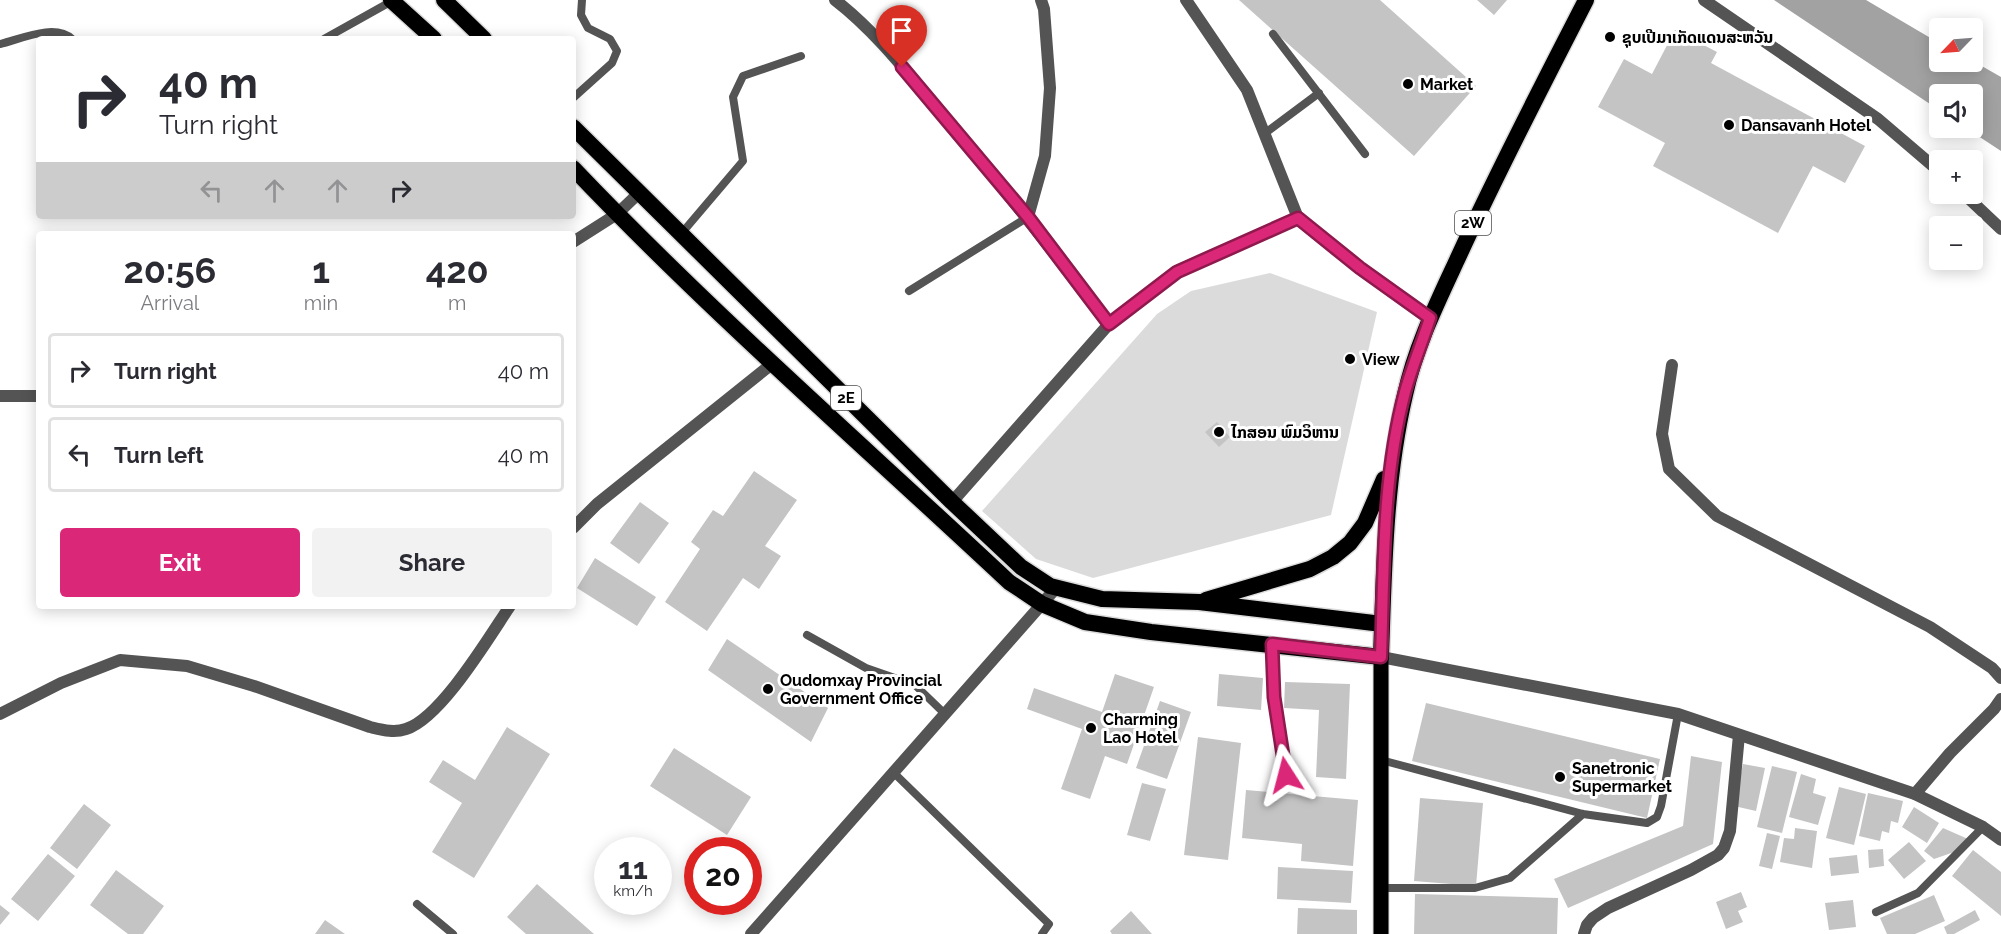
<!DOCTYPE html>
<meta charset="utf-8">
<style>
body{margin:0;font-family:Raleway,"Noto Sans Lao",sans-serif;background:#f2f2f3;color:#2b2b33;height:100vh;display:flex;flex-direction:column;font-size:22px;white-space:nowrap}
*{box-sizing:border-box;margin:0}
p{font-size:20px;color:#7c7c81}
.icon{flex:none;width:33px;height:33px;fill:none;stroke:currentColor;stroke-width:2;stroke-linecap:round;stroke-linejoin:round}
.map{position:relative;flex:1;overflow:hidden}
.sheet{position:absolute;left:36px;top:231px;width:540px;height:378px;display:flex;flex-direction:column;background:#fff;border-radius:6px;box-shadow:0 3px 15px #0003}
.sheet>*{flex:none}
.top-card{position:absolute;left:36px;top:36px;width:540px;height:183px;border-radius:6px;box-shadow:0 3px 15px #0003;background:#fff;color:#2b2b33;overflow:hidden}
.needle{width:39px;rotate:245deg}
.buttons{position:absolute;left:1929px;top:18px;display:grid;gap:12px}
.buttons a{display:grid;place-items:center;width:54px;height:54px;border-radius:6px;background:#fff;box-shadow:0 3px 15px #0003;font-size:30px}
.speed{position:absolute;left:594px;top:837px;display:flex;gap:12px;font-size:30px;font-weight:700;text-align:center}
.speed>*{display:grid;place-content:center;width:78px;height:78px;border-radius:50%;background:#fff;box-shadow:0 3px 15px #0003;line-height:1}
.speed small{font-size:15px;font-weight:400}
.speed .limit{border:9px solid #d22;background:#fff;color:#111}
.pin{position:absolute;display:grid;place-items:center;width:51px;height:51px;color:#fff;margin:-62px -26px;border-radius:50% 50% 50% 0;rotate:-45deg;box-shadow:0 0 6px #0007}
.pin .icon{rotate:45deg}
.me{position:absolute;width:66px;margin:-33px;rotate:351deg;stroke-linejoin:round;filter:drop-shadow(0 0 4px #0008)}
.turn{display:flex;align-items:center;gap:21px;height:126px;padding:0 24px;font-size:27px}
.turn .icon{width:78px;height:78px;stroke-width:2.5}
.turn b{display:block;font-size:42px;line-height:51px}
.lanes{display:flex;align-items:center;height:57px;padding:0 24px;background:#0003;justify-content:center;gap:30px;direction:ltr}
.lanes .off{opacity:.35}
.eta{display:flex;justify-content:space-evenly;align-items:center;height:102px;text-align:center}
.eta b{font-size:36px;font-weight:700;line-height:42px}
.action{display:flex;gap:12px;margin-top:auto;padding:12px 24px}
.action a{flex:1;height:69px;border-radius:6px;background:#db2777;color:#fff;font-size:24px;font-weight:700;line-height:69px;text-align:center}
.action a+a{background:#f2f2f3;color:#2b2b33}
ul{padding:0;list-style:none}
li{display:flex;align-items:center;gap:18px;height:75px;margin:0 12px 9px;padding:0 12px;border:3px solid #e1e1e2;border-radius:6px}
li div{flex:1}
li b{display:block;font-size:22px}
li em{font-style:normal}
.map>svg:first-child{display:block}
.green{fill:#dbdbdb}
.water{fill:#a2a2a2}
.building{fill:#c4c4c4}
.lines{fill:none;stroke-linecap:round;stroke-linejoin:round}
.primary-casing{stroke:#dbdbdb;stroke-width:17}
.trunk-casing{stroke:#dbdbdb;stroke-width:19}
.service{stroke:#545454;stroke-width:8}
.minor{stroke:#545454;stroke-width:12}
.tertiary{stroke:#545454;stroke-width:12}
.primary{stroke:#000;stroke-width:15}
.trunk{stroke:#000;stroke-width:16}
.route-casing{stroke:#8e194d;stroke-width:15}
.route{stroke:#db2777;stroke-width:10}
.poi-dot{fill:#000;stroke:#fff;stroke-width:2}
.labels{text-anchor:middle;stroke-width:6;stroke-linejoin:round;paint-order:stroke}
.shield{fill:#fff;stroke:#4c4c4c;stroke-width:1.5}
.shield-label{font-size:15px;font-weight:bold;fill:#000}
.poi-label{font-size:16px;font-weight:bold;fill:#000;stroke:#fff;text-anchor:start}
</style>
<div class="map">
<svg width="2001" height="934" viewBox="0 0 2001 934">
<rect width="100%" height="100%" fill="#fff"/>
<!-- green -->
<path class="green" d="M1270 273 1377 312 1331 515 1093 578 1036 559 982 511 1157 314 1191 291Z"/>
<!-- water -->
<path class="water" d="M1774 0H1866L1939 43 1940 62 1973 61 2001 77V151L1966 128H1972V94H1940L1939 110Z"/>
<!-- building -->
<path class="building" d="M1239 0H1380L1476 86 1414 156Z
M1477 0H1507L1494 15Z
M1675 30 1717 52 1711 63 1865 146 1845 183 1813 166 1778 233 1653 166 1665 143 1598 107 1624 59 1652 74Z
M1217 422 1230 437 1219 447 1205 432Z
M754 471 797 500 765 546 781 556 759 589 743 578 707 631 665 602 700 549 691 542 713 510 723 516Z
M640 502 669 523 639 564 610 543Z
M595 558 656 597 637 626 577 588Z
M727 639 828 708 811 742 708 670Z
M1115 674 1154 687 1127 764 1105 756 1090 799 1061 789 1082 729 1027 709 1034 688 1102 712Z
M1219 674 1263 678 1261 710 1217 706Z
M1285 682 1350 684 1346 779 1316 777 1319 710 1284 708Z
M1160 701 1191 712 1167 779 1136 768Z
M1426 703 1660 759 1647 818 1412 761Z
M507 727 550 754 474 878 432 852 462 803 429 782 443 760 475 780Z
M1198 737 1241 743 1228 860 1184 855Z
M674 748 751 797 727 835 650 786Z
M1691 756 1722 762 1713 844 1568 908 1554 879 1683 826Z
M1743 764 1765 768 1756 811 1734 806Z
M1772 766 1797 772 1782 833 1757 827Z
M1801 774 1816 779 1813 793 1826 797 1818 825 1789 817Z
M1142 783 1166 789 1150 841 1127 835Z
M1839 787 1866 794 1854 845 1826 838Z
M1246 790 1358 800 1353 866 1301 861 1302 844 1242 838Z
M1868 793 1903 801 1898 823 1891 821 1889 833 1882 831 1880 841 1859 836Z
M1420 798 1483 803 1476 886 1414 881Z
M84 804 111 825 77 869 50 848Z
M1914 807 1939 823 1927 843 1902 827Z
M1795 828 1817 831 1812 868 1780 862 1784 838 1794 839Z
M1943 828 1968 839 1957 851 1934 859 1924 851Z
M1767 833 1780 836 1772 869 1759 866Z
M1909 842 1926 861 1904 879 1888 860Z
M1883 849 1884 866 1869 868 1868 850Z
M1973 850 2001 872V916L1952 876Z
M48 854 75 876 38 921 11 899Z
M1857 855 1859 873 1831 876 1829 858Z
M1278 867 1353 871 1351 903 1277 899Z
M116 870 164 906 143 934H128L90 905Z
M537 884 594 934H526L507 917Z
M1741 892 1747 907 1738 911 1743 922 1726 929 1716 902Z
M1415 894 1558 898 1557 934H1414Z
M1934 895 1945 921 1915 934H1887L1880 918Z
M1853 900 1856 927 1829 930 1825 903Z
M0 905 10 913 0 925Z
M1298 908 1357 910V934H1297Z
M1975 910 1980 920 1954 934H1947L1944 927Z
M1131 911 1152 934H1112L1110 931Z
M325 920 345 934H315Z"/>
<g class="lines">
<defs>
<path id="primary" d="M1381 934V657"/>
<path id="trunk" d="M391 0 434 39
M444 0 484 39
M573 127 952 502 1021 567 1050 586 1102 599 1199 602 1382 624
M573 168C711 313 863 445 1009 582L1042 604 1085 622 1151 632 1381 657C1384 569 1385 481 1405 395 1415 348 1437 303 1457 260 1497 172 1542 86 1586 0
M1206 600 1310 569 1333 557 1350 543 1365 523 1384 479"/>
</defs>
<!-- primary casing -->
<use href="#primary" class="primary-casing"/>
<!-- trunk casing -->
<use href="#trunk" class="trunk-casing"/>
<!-- service -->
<path class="service" d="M1273 34 1365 154
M324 39 392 1
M0 44C21 39 55 23 72 39
M573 98 612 63 617 51 610 39 588 28 581 15 582 0
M1264 134 1319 93
M681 234 743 161 733 97 743 76 801 56
M909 291 1028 217
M807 635 866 668 915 685 946 715
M1272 644 1274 697 1286 775
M1381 760 1583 814 1647 823 1657 817 1661 806 1678 714
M894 773 1049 924 1042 934
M1381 888H1475L1510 878 1583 814
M417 904 453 934
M1876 912 1918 893 1983 827"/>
<!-- minor -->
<path class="minor" d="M835 0C878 33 912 79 947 120 1003 187 1056 255 1109 324
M1704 0 1878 119 1940 172
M1964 194 2001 229
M1028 217 1045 156 1050 88 1044 9 1041 0
M573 242 617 214 639 193
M1672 365 1662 434 1669 469 1717 516 1930 627 1992 668 2001 678
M0 396H39
M573 528 597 504 773 363
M0 714 61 683 120 660 187 666 254 686 370 727C383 730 394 733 406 729 441 718 489 637 510 606
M1915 794 1950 753 1994 709 2001 699
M751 934 1056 588
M1584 934 1587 925 1593 918 1608 908 1691 870 1718 855 1724 848 1730 831 1739 735"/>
<!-- tertiary -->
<path class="tertiary" d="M1186 0 1247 90 1298 218
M952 502 1109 324 1177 271 1298 218 1360 268 1430 318
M1381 657 1678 714 1915 794 1983 827 2001 840"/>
<!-- primary -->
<use href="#primary" class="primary"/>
<!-- trunk -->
<use href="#trunk" class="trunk"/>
</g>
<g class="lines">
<defs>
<path id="route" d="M902 67 1028 217 1109 324 1177 272 1298 218 1360 268 1430 318C1422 343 1412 367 1405 392 1382 478 1384 569 1381 657L1272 644 1274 697 1286 775"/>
</defs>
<!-- route casing -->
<use href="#route" class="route-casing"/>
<!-- route -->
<use href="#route" class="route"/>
</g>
<!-- markers -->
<g class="poi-dot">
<circle cx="1610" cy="37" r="6"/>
<circle cx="1408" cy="84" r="6"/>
<circle cx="1729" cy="125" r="6"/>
<circle cx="1350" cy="359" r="6"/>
<circle cx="1219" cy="432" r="6"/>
<circle cx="768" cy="689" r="6"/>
<circle cx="1091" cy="728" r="6"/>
<circle cx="1560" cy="777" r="6"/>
</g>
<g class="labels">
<!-- shield labels -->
<g class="shield">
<rect x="1455" y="211" width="36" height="24" rx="4.5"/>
<rect x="831" y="386" width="30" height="24" rx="4.5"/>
</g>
<g class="shield-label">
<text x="1473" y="228">2W</text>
<text x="846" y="403">2E</text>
</g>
<!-- poi labels -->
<g class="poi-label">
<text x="1622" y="43">ຊຸບເປີມາເກັດແດນສະຫວັນ</text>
<text x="1420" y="90">Market</text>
<text x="1741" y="131">Dansavanh Hotel</text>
<text x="1362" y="365">View</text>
<text x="1231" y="438">ໄກສອນ ພົມວິຫານ</text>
<text x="780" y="686">Oudomxay Provincial<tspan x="780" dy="18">Government Office</tspan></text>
<text x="1103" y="725">Charming<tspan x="1103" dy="18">Lao Hotel</tspan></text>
<text x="1572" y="774">Sanetronic<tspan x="1572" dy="18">Supermarket</tspan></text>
</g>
</g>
</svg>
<div class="buttons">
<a><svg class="needle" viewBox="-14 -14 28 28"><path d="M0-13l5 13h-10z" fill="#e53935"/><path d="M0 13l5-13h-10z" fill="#7c7c81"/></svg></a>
<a><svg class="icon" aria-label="sound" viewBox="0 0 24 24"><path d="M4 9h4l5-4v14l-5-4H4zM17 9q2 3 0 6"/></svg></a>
<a>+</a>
<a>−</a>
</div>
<div class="speed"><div>11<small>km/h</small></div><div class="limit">20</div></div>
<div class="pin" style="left:902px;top:67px;background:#d93025"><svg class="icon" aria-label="arrive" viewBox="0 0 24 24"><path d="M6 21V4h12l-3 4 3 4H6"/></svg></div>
<svg class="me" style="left:1286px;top:775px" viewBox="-20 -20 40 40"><path d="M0-17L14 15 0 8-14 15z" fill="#db2777" stroke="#fff" stroke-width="4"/></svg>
<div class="top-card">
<div class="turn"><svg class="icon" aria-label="right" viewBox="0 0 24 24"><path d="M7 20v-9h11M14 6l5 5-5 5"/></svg><div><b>40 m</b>Turn right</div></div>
<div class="lanes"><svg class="icon off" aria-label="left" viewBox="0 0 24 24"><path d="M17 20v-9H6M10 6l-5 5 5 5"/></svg><svg class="icon off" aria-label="ahead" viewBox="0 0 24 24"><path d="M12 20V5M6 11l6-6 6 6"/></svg><svg class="icon off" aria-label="ahead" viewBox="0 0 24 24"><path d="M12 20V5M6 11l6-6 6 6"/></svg><svg class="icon" aria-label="right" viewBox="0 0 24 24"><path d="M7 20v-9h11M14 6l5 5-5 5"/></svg></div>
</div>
<section class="sheet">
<div class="eta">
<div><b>20:56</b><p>Arrival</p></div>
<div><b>1</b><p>min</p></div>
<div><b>420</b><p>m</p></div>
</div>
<ul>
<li><svg class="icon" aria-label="right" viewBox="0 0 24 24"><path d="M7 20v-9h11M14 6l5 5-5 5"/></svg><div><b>Turn right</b></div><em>40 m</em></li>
<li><svg class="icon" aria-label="left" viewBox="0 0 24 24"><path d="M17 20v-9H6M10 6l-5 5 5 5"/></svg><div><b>Turn left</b></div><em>40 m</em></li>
</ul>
<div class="action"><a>Exit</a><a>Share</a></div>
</section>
</div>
